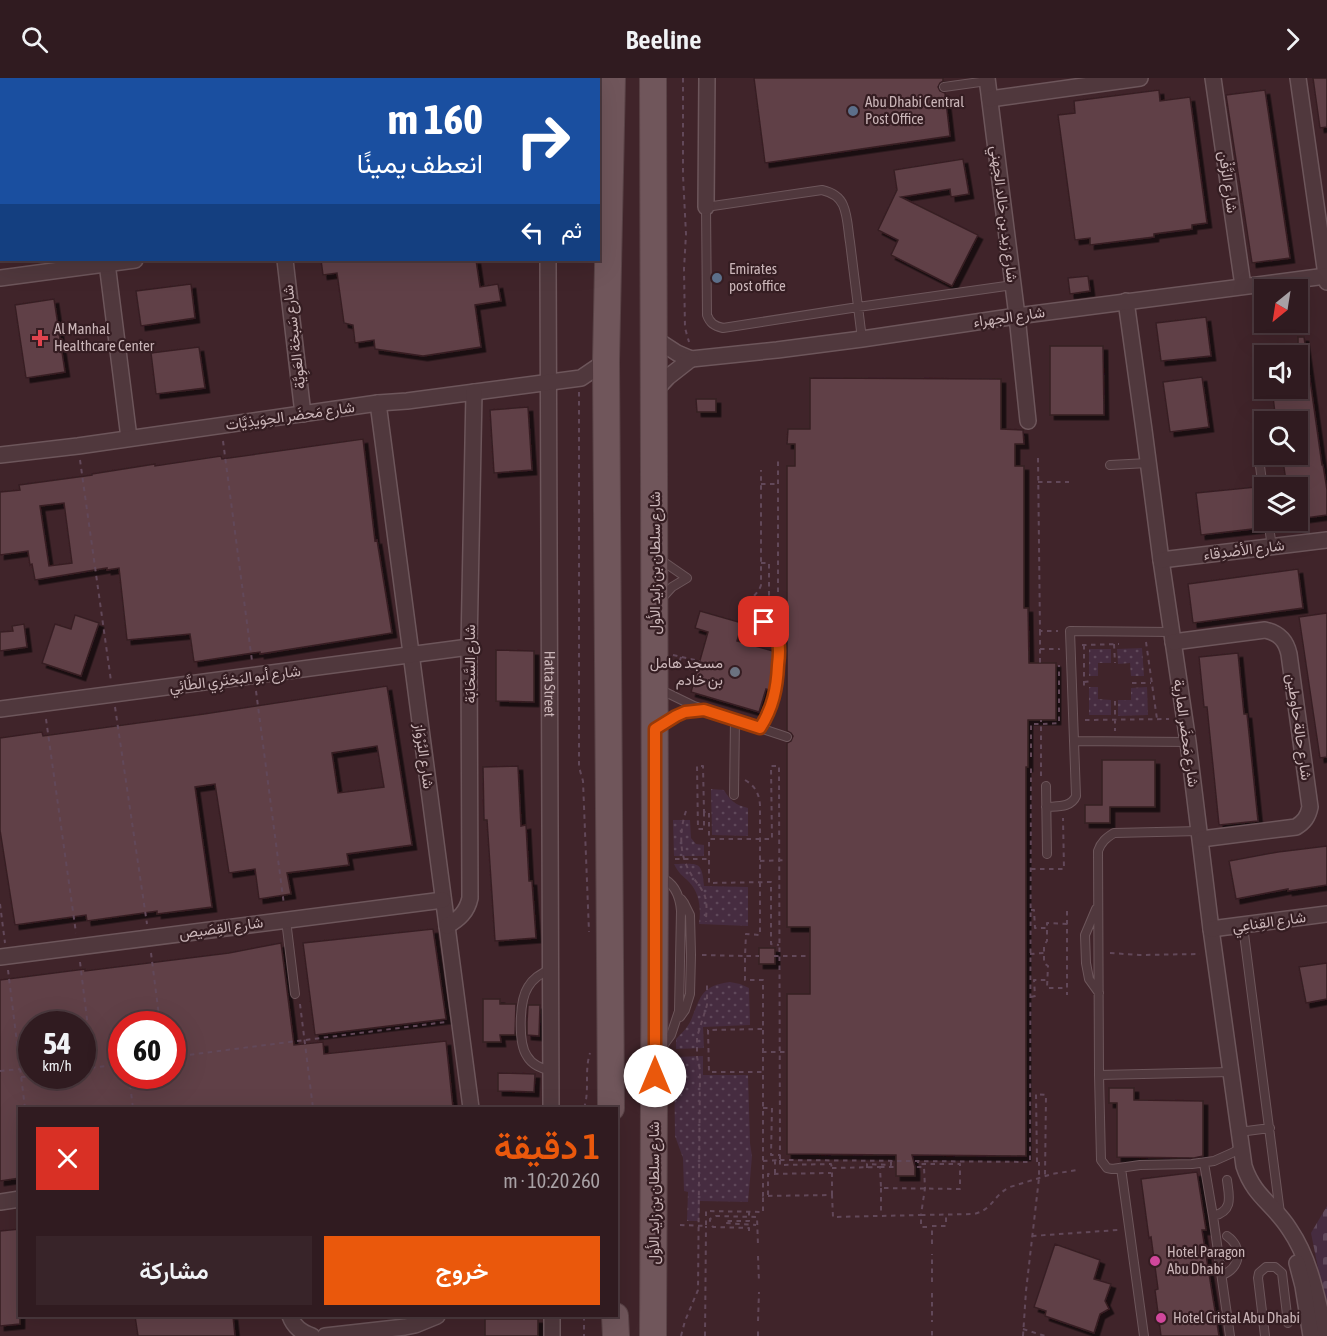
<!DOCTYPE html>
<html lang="ar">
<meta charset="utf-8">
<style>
body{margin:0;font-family:"Asap Condensed",Vazirmatn,sans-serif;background:#382429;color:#f1f3f6;direction:rtl;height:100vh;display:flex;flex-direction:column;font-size:22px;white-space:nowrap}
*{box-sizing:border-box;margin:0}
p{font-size:20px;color:#a8a1a5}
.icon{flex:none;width:33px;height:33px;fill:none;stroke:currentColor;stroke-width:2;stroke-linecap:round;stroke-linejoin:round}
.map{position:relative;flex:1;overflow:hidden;direction:ltr}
.drawer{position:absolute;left:18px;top:1029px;width:600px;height:210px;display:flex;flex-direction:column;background:#301b20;border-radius:0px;box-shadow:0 6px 24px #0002,0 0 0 2px #4b393e;direction:rtl}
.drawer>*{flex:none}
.guide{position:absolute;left:0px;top:0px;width:600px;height:183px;box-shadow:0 6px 24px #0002,0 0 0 2px #4b393e;direction:rtl;background:#1a4fa0;color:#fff;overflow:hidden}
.needle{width:39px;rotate:210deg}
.fabs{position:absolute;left:1254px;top:201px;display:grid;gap:12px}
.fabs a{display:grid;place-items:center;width:54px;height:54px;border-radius:0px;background:#301b20;box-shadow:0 6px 24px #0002,0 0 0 2px #4b393e;font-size:30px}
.speed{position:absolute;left:18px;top:933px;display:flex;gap:12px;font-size:30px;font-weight:700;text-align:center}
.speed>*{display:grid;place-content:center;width:78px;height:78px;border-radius:50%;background:#301b20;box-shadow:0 6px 24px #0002,0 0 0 2px #4b393e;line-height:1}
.speed small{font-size:15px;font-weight:400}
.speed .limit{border:9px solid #d22;background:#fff;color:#111}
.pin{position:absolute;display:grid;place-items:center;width:51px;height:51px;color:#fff;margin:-26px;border-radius:12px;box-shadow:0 3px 9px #0006}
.me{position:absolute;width:66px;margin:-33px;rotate:0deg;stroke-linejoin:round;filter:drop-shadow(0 0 4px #0008)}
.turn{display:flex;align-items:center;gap:21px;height:126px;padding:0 18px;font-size:27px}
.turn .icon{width:78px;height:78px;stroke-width:2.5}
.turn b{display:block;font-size:42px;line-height:51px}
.then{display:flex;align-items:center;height:57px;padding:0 18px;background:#0003;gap:12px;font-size:22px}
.round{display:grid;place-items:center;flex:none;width:63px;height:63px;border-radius:0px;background:#382429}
.overview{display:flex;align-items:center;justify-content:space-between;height:102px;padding:0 18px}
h1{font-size:36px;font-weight:600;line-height:45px;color:#ea580c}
.primary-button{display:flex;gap:12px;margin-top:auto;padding:12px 18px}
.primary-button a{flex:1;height:69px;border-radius:0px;background:#ea580c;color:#fff;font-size:24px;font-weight:600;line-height:69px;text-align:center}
.primary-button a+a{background:#382429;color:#f1f3f6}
header{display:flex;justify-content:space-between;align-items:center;height:78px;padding:0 18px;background:#301b20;font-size:27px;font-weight:600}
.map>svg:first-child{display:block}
.grass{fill:url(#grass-dots)}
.cemetery{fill:url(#cemetery-stones)}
.building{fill:#604046;stroke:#371f24;stroke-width:1.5;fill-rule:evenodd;filter:url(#shadow)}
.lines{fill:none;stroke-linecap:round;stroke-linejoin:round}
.service-casing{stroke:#6d565b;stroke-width:10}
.minor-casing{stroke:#6d565b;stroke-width:18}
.primary-casing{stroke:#594246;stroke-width:28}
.path{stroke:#624859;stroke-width:2;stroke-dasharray:4.5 4.5;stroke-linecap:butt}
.service{stroke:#50383d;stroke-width:8}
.minor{stroke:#50383d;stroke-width:15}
.primary{stroke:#70565b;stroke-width:26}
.route-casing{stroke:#983908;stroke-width:15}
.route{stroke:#ea580c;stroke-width:10}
.service-dot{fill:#5c6f8a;stroke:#351d22;stroke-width:2}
.health-dot{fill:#e0444e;stroke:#351d22;stroke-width:2}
.worship-dot{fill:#6b7280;stroke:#351d22;stroke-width:2}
.hotel-dot{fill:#d1479c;stroke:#351d22;stroke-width:2}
.labels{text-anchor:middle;stroke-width:4.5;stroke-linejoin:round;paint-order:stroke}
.poi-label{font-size:15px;fill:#cab5b8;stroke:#351d22;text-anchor:start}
.street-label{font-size:15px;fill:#cab5b8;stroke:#351d22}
</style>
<header><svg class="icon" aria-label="forward" viewBox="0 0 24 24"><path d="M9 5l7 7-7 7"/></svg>Beeline<svg class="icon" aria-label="search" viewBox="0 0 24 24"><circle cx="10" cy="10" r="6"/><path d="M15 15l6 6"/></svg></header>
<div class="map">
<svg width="1327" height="1258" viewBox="0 0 1327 1258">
<defs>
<pattern id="grass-dots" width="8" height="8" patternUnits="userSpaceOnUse" patternTransform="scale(1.5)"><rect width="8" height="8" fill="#462c40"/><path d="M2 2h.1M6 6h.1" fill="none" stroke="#5f485a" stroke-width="1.8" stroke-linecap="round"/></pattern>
<pattern id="cemetery-stones" width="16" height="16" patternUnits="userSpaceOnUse" patternTransform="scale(1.5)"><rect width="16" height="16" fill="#462c40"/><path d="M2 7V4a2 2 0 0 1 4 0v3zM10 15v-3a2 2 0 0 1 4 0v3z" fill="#5f485a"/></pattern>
<filter id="shadow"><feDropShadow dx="4.5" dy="4.5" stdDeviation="0" flood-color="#0009"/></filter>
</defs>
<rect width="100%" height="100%" fill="#40242a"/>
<!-- grass -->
<path class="grass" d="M1142 570 1144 598H1131L1130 585 1118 586 1117 571Z
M1089 571H1111V585H1098V598H1089Z
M1089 609H1098V621L1111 622V637H1089Z
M1147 609 1148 637 1118 638V622H1131V610Z
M711 711 724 712C730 723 736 727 748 730V758L712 757Z
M673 742H690L691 760 696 766 704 767V778H674Z
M674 786C698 786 702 782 704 808L748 809V848L699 846C701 832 700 815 689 804 683 798 678 795 674 786Z
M730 904 740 906 749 910 750 947 703 949 704 970 676 971V961C682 955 688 949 691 942 701 918 701 908 730 904Z
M703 978V997H748L750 1065 752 1078 748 1124 700 1123 699 1143H687L688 1114 684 1113 683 1080 675 1058 674 979Z"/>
<!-- cemetery -->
<path class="cemetery" d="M1327 1128V1234L1311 1155Z"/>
<!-- building -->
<path class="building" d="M754 0H943V3L940 5 938 9 940 13 945 15 950 58 765 85Z
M1313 0H1327V49L1320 50Z
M1159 12 1160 23 1190 19 1207 145 1192 147V151L1154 156V159L1090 167V160L1075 162 1058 37 1075 35 1074 23Z
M1265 12 1290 180 1252 185 1226 17Z
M963 81 969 116 951 119 950 111 901 119 978 157 952 208 891 177 898 162 878 152 897 112 894 92Z
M321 182H476L480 209 498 206 501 223 475 227 481 269 423 278 375 271 374 262 355 265 353 247 344 245 337 195 323 197Z
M1088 198 1090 213 1070 216 1068 200Z
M191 206 195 240 141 248 136 213Z
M54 221 65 294 26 300 15 227Z
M1206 239 1211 278 1161 283 1156 245Z
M1298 259H1304L1322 387H1323L1327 412V437L1298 441V410H1287L1282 376H1298V344H1276L1272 310H1298Z
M1050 268H1103L1104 337H1050Z
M199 269 205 310 156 316 151 275Z
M1202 299 1209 349 1170 354 1163 304Z
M810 300 1001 301V351L1023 352 1024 366H1015V388H1024V530H1028L1029 585H1056V642H1028V689H1026V1078L912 1077 915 1089V1098H896V1077L787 1076V916H810V849H787V665L791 663 793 658 791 655 787 653V388H795V366H787L788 351H810Z
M696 321H716V334H697Z
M528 329 532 392 494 395 490 332Z
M363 361 375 463 377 462 392 555 260 576V574L194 584 190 556 127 562 119 490 107 492V490L35 502 32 486 30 487 28 473 0 477V414L20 412 19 407 92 397V396L155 386V388L221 378 222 381ZM64 425 72 485 49 488 40 428Z
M1256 409 1261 450 1201 457 1196 415Z
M1298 491 1303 530 1193 545 1188 506Z
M700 533 742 545 737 563 773 573 772 602 769 612 766 611 759 634 691 614 708 554 695 550Z
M1327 535V679L1320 680 1299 539Z
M75 537 99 545 81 598 42 585 55 546 71 551Z
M24 546 27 569 0 573V554L13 553 12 548Z
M496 572 534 573V624L496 623Z
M1238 575 1244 636H1247L1258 743 1219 747 1207 629H1204L1199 579Z
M387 608 412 767 347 776 349 787 287 795 291 816 259 821 255 791 229 795 215 706 195 709 212 829 157 836V833L87 843 86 837 15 847 0 752V660L42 654 43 658 204 636ZM377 668 384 709 338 715 332 675Z
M1102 682H1155V729H1110V745H1085V727H1102Z
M518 688 521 748 526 747 529 803H532L536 860 495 863 487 742H484L483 689Z
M1327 768V807L1288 813V811L1236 821 1229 783 1278 774Z
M433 851 446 941 315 957 303 865Z
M281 865 294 967 323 964 324 976 446 963 453 1030H20V1100L0 1103V902L85 891V893L229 875ZM32 946H82V998H59L32 1001ZM122 946H172V998H122Z
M759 870H775V886H759Z
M1327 885V921L1306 925 1299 889Z
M483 921H500V926H516L515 957H500L501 964H483Z
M528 927H540L539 958 527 957V944Z
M498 995 535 996 534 1014 498 1013Z
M1109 1010H1134V1022L1203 1023V1078L1194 1080 1117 1079V1025H1109Z
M1197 1094 1206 1152H1202L1219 1258H1161L1155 1212 1158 1211 1151 1159 1149 1160 1141 1101Z
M20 1151V1246L0 1248V1153Z
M1055 1166 1100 1182 1094 1201 1111 1206 1105 1223 1109 1231 1100 1236 1094 1255 1045 1238 1046 1233 1034 1229Z
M135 1238H233L235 1258H138Z
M485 1241H538V1258H485Z"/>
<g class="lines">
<defs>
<path id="service" d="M944 9 987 3
M862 261C858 229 854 196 850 164 848 153 848 138 843 127 839 118 831 114 822 112L706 129 707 237C710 245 714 248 723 250L858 229 1013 207
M1110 387 1148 385
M1260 388 1264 419
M1268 442 1272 469
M661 482 687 500
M660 522 672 509 687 500
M757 540C764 544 771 548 775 555 784 572 778 612 771 629 768 637 764 643 760 650
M659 611 694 628 787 659
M661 646 676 638 700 632
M1074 663 1188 664
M1046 708 1047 776
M734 717 735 642
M1046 729C1057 728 1071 730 1076 718L1070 553 1172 554
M1200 753 1114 755C1106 760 1101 764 1098 773L1099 997 1101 1082 1107 1090 1112 1091 1140 1087 1192 1086 1214 1083 1232 1075 1241 1070
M660 799C675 805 680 818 681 833L679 933 671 957 662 969
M1096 831 1085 857 1086 885 1089 901 1099 915
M286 842 295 916
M1243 848 1280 1135
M550 891C541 896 533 900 528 909 519 923 518 965 527 978 532 987 541 990 551 993
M680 939 685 932 690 916 691 877 690 837 684 825 681 821
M1099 997 1231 994
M1239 1054 1270 1050
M1204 1085 1213 1138 1230 1258
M1121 1090 1144 1258
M1213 1138C1234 1133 1229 1118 1227 1102
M1222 1197C1241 1190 1243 1169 1227 1158
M1265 1258 1258 1200 1259 1195 1266 1189H1275L1282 1195 1288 1245"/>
<g id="minor">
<path d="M262 0V2"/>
<path d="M987 0 1017 238 1028 343"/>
<path d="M1213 0 1243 208"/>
<path d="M1298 0 1327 204"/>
<path d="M35 2 47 0"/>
<path d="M548 2V0"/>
<path d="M0 6H2"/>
<path d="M990 21 1140 0"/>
<path d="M706 129 707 0"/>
<path d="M285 182 303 336"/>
<path id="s1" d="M548 182 551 1030"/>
<path d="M107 185 129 360"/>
<path d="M0 200 135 182"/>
<path d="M1126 223 1144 352 1161 482 1188 664 1211 851 1244 1088C1254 1119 1274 1126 1290 1152 1311 1183 1317 1221 1326 1258"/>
<path d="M654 260 677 275 691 281 777 272 862 261 1017 238 1326 198"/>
<path d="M654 314 668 299 691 281"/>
<path d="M378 325 471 1030"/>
<path d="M0 377 78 368 378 325 407 323 581 300 606 283"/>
<path d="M1161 482 1327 462"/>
<path d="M1173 564 1265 552C1279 555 1286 562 1289 576L1310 729C1308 739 1304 744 1296 749L1201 761"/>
<path d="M0 631 469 569"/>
<path d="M447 848C459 841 467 834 470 820L469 569 474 314"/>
<path d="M1211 851 1327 836"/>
<path d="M0 879 443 822"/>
<path d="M0 1124 20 1121"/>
<path d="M1297 1185 1303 1208 1311 1258"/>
<path d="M290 1238C294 1249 301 1254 312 1258"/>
<path d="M325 1258 405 1249 415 1247 437 1238"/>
<path d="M552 1258V1238"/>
</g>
<path id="primary" d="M653 0 655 783 653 1258
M611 1030 606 283 612 0
M615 1238 616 1258"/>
</defs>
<!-- service casing -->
<use href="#service" class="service-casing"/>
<!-- minor casing -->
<use href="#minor" class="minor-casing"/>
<!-- primary casing -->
<use href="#primary" class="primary-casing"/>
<!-- path -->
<path class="path" d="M591 0V2
M683 0V97L686 156 684 191 685 250 689 264
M579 314V689L583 703 589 854
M223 363 252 583
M1038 380 1040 553H1058
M80 382 111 603
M1038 404H1069
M761 406H778
M761 485H769V527H778V381
M749 534C745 521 758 518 761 507V392
M1040 553V585
M1146 564 1157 641
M1114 566 1115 585
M1082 567 1119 566
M1084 567V612
M1040 571H1059V572
M673 577 700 583
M681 579 678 588 697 593
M1084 604 1092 603
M1132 605H1151
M256 613 284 827
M1115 623V653
M115 629 147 846
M46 641 76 855
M1085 642 1169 641
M1031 679V646H1041V642
M1041 698V646L1059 645V587
M745 702C755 708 759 715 760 727V857L746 856 745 878H759
M686 733C679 754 679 777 691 796 695 803 701 809 704 816 708 824 706 835 706 844
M704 734V751H698L697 688H703L704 734H709V761
M675 781H709
M760 783 787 782
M1031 791H1064L1063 740
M0 826 5 865
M1031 832H1034L1035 850H1047
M1067 833V917
M1067 846 1047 845V863L1044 867V885L1048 888 1047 910H1067
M151 875 160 946
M1110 875 1139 877 1200 876
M1030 876 1044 875
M702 877 745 878V902H763V1118L832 1117 833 1139 921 1137 925 1110 924 1089H915
M774 878H810
M80 884 93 990
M8 892 25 1030
M1031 919 1035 918 1034 902H1047
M300 926 313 1030
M762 951 708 952 709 994H763
M762 974H787
M172 979 446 944
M82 991 122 986
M0 993 20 991
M129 998 133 1030
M21 999 35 998
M584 1030C590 1012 584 994 590 975
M763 1030H772L771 1077H780
M775 1082V1096
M780 1082 1030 1084 1031 689
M780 1082V1087L831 1086 832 1090
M763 1083 780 1082 779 688H771L772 761H709V805L771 804V866L779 867
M1037 1084 1036 1016 1046 1017 1045 1098
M880 1089H896
M867 1090V1086L891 1087V1083
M881 1110V1137
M768 1117V1096L831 1095
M832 1117V1090L880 1089 881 1110 960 1111V1086H918V1083
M749 1133V1143H727L725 1145 756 1147
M680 1147 706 1148V1133L763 1134V1119
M927 1149H921V1137L974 1136C994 1131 993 1117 1010 1109L1052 1096 1077 1092
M749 1153V1150L713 1149 710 1144V1141L716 1138 757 1139 758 1167
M1032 1158 1118 1152
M932 1166V1148H946V1137
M758 1178 759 1204
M932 1204V1176
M932 1215V1244
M584 1238V1258
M758 1243 759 1214
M1023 1251 1045 1258
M932 1253V1258
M681 1258 685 1243 698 1212 700 992 697 979V959L707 927V903
M705 1258 706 1148
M758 1258V1253
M1023 1258 1026 1213 1039 1100V1084"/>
<!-- service -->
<use href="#service" class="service"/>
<!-- minor -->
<use href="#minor" class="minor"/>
<!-- primary -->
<use href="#primary" class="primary"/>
</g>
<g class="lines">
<defs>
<path id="route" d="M655 998V651L676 638 685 634 704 632 760 650C773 630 777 610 778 587 779 579 780 571 778 563 775 555 770 549 764 544"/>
</defs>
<!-- route casing -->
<use href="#route" class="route-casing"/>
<!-- route -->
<use href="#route" class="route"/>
</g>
<!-- markers -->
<g class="service-dot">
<circle cx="853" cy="33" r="6"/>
<circle cx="717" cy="200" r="6"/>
</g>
<path class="health-dot" d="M37 251h6v6h6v6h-6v6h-6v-6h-6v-6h6z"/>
<circle class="worship-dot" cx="735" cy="594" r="6"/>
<g class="hotel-dot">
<circle cx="1155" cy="1183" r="6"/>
<circle cx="1161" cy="1240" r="6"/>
</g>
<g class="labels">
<!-- poi labels -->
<g class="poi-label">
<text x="865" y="29">Abu Dhabi Central<tspan x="865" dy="17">Post Office</tspan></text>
<text x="729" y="196">Emirates<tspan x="729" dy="17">post office</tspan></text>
<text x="54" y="256">Al Manhal<tspan x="54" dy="17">Healthcare Center</tspan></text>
<text x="723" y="590" text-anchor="end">مسجد هامل<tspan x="723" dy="17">بن خادم</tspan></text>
<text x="1167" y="1179">Hotel Paragon<tspan x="1167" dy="17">Abu Dhabi</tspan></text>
<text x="1173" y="1245">Hotel Cristal Abu Dhabi</text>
</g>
<!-- street labels -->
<g class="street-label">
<text transform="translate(1228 104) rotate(82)" y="5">شارع الزَّفْن</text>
<text transform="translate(1004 136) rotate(83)" y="5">شارع زيد بن خالد الجهني</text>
<text transform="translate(1009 239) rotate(-8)" y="5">شارع الجهراء</text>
<text transform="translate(294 259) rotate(-97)" y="5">شارع سَبخة العَوِيَّة</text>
<text transform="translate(290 338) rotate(-8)" y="5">شارع مَحضَر الحِوَيذِيَّات</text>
<text transform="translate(1244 472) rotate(-7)" y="5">شارع الأصْدِقاء</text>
<text transform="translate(655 485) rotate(-90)" y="5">شارع سلطان بن زايد الأول</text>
<text transform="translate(470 586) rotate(-90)" y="5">شارع السَّحَابَة</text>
<text transform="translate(235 601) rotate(-7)" y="5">شارع أبو البَختَرِي الطَّائِي</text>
<text dy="5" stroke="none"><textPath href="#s1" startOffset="424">Hatta Street</textPath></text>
<text transform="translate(1299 649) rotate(82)" y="5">شارع حالة حاوطين</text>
<text transform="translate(1186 655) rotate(82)" y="5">شارع مَحضَر المارية</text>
<text transform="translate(424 678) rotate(82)" y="5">شارع البُرْوَاز</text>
<text transform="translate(1269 844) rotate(-8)" y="5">شارع القِناعِي</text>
<text transform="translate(221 850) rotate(-8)" y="5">شارع القِصَيص</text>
<text transform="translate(654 1115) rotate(-90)" y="5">شارع سلطان بن زايد الأول</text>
</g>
</g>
</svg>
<div class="fabs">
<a><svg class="needle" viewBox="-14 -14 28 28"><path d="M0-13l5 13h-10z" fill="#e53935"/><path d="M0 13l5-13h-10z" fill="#a8a1a5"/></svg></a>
<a><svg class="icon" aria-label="sound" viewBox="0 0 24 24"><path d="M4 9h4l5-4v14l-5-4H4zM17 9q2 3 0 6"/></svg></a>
<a><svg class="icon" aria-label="search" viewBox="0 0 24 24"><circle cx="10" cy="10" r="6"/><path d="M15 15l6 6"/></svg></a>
<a><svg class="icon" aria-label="layers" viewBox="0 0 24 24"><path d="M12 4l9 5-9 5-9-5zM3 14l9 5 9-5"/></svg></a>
</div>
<div class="speed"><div>54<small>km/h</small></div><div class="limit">60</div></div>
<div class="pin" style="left:764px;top:544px;background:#d93025"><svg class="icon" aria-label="arrive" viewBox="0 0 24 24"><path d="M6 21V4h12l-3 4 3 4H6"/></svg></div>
<svg class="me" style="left:655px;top:998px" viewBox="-20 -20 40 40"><circle r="19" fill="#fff"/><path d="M0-13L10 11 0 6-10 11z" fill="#ea580c"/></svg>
<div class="guide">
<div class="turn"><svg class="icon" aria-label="right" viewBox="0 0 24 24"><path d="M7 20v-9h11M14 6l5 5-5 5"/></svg><div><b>160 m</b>انعطف يمينًا</div></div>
<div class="then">ثم<svg class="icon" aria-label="left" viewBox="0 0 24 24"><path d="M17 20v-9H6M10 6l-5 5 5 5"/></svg></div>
</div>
<section class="drawer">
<div class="overview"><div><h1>1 دقيقة</h1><p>260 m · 10:20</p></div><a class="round" style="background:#d93025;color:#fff"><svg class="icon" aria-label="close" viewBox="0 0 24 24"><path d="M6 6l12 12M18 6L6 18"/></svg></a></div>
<div class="primary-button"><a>خروج</a><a>مشاركة</a></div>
</section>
</div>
